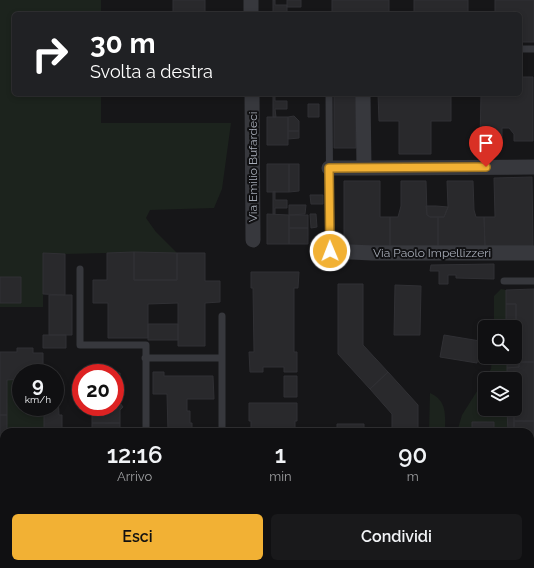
<!DOCTYPE html>
<html lang="it">
<style>
body{margin:0;font-family:Raleway,sans-serif;background:#19191b;color:#f1f3f6;height:100vh;display:flex;flex-direction:column;font-size:15px;white-space:nowrap}
*{box-sizing:border-box;margin:0}
p{font-size:13px;color:#9c9d9f}
.icon{flex:none;width:22px;height:22px;fill:none;stroke:currentColor;stroke-width:2;stroke-linecap:round;stroke-linejoin:round}
.map{position:relative;flex:1;overflow:hidden}
.panel{position:absolute;left:0px;top:428px;width:534px;height:140px;display:flex;flex-direction:column;background:#101012;border-radius:12px 12px 0 0;box-shadow:0 2px 6px #0003,0 0 0 1px #303032}
.panel>*{flex:none}
.guide{position:absolute;left:12px;top:12px;width:510px;height:84px;border-radius:6px;box-shadow:0 2px 6px #0003,0 0 0 1px #303032;background:#202124;color:#fff;overflow:hidden}
.tools{position:absolute;left:478px;top:320px;display:grid;gap:8px}
.tools a{display:grid;place-items:center;width:44px;height:44px;border-radius:6px;background:#101012;box-shadow:0 2px 6px #0003,0 0 0 1px #303032;font-size:20px}
.speed{position:absolute;left:12px;top:364px;display:flex;gap:8px;font-size:20px;font-weight:700;text-align:center}
.speed>*{display:grid;place-content:center;width:52px;height:52px;border-radius:50%;background:#101012;box-shadow:0 2px 6px #0003,0 0 0 1px #303032;line-height:1}
.speed small{font-size:10px;font-weight:400}
.speed .limit{border:6px solid #d22;background:#fff;color:#111}
.pin{position:absolute;display:grid;place-items:center;width:34px;height:34px;color:#fff;margin:-41px -17px;border-radius:50% 50% 50% 0;rotate:-45deg;box-shadow:0 0 4px #0007}
.pin .icon{rotate:45deg}
.me{position:absolute;width:44px;margin:-22px;rotate:359deg;stroke-linejoin:round;filter:drop-shadow(0 0 3px #0008)}
.turn{display:flex;align-items:center;gap:14px;height:84px;padding:0 12px;font-size:18px}
.turn .icon{width:52px;height:52px;stroke-width:2.5}
.turn b{display:block;font-size:28px;line-height:34px}
.eta{display:flex;justify-content:space-evenly;align-items:center;height:68px;text-align:center}
.eta b{font-size:24px;font-weight:600;line-height:28px}
.button{display:flex;gap:8px;margin-top:auto;padding:8px 12px}
.button a{flex:1;height:46px;border-radius:6px;background:#f2b134;color:#111;font-size:16px;font-weight:600;line-height:46px;text-align:center}
.button a+a{background:#19191b;color:#f1f3f6}
.map>svg:first-child{display:block}
.green{fill:#1c231d}
.building{fill:#29292c;stroke:#303034}
.lines{fill:none;stroke-linecap:round;stroke-linejoin:round}
.lane{stroke:#37383d;stroke-width:7}
.street{stroke:#37383d;stroke-width:15}
.primary{stroke:#53555c;stroke-width:22}
.route-casing{stroke:#9d7322;stroke-width:10}
.route{stroke:#f2b134;stroke-width:7}
.labels{text-anchor:middle;stroke-width:4;stroke-linejoin:round;paint-order:stroke}
.street-label{font-size:12px;fill:#a8adb8;stroke:#111113}
</style>
<div class="map">
<svg width="534" height="568" viewBox="0 0 534 568">
<rect width="100%" height="100%" fill="#161618"/>
<!-- green -->
<path class="green" d="M0 0H101V14H14V94H101V123H231L222 189 214 208 150 210 146 218 156 232 177 253H107L65 254 43 253V307H0Z
M501 289 506 290V327H494V296Z
M492 357H507V379H485V409H507L508 432H494V422H472V432H457L462 415 491 369Z
M21 379V407H44V432H7V380Z
M430 393C448 401 445 416 445 432H429Z"/>
<!-- building -->
<path class="building" d="M173 0H205V14H173Z
M273 0H275V5H287V13L273 14Z
M287 0H301V7H287Z
M332 0H389V14H332Z
M414 0H468V14H414Z
M495 0H534V42H520V14H495Z
M520 77H533V141H514V134L509 128H502V141H480L481 94H520Z
M273 94H275V101H287V109H275L276 117H273Z
M334 94H356V148H334Z
M378 94H451V121H431V154H399V121H379Z
M308 104H319V117H308Z
M294 116 299 121V131H288V117Z
M267 117H288V145H267Z
M288 131H299V138L288 139Z
M267 164H289V192H267Z
M289 164H299V191L289 192Z
M532 177 533 246H485L484 217H495L494 178Z
M344 181H380V217H390V246H344Z
M401 181H426L427 215 430 217H438V246H390V217H398L401 206Z
M447 181H473L474 210 476 217H484L485 246H438V217H444L448 207Z
M275 191V200H287V208H275V214H273V192Z
M310 195H323V204H311Z
M289 205H306L305 214 289 215Z
M426 206H436L448 207 444 217H430L427 215Z
M267 214 289 215V244H267Z
M310 214H316L317 227 311 228Z
M289 215H308V228H289Z
M289 228H308V244H289Z
M311 242H323V250H319V252L311 251Z
M134 252V280H177V253H205V281H220V302L205 303V346H178V303L148 304V338H108V303H93V280H107V253Z
M134 252 177 253V280H134Z
M43 253 65 254V295L43 294Z
M494 264V279L456 278V275H448V284H439V271H430L431 265Z
M251 272H299L298 288H294V352H297V372H284V367H263V372H250L249 352H254L253 288H251Z
M0 277H21V303H0Z
M338 284H363V345L388 372 370 389 338 354Z
M395 285 421 286 420 335H394Z
M534 289V362H519V349H515V327H506V322L516 321V304H506V290Z
M49 295H72V335H49Z
M506 304H516V321L506 322Z
M148 324H178V340H148Z
M43 335H66V348H43Z
M444 335 480 341 477 363 440 357Z
M17 348H33V353H43V373H21V379L7 380V415H0V352H17Z
M515 349H519V367L507 368V357H515Z
M519 362H534V421H514L515 379H507V368L519 367Z
M153 372H164V376H213L214 399H187V411H190V423H192V432H168L167 394H153Z
M388 372 418 405V432H392V414L370 389Z
M115 373H120V384L124 387 120 392V403L123 407 120 410V423H92V407H115Z
M284 376H297V397H284Z
M55 396H58L59 415H62V432H44V407H55Z
M249 403H297V421H295V432H251V421H249Z
M507 409H514V432H508Z
M0 415H7V432H4V471H0Z
M514 421H534V476H530V432H514Z
M472 422H494V432H472Z
M92 423H120V429L123 432H92Z
M337 424H364V432H337Z
M0 552H4V564H63L64 568H0Z
M118 564H224V568H118Z
M253 564H281V568H253Z
M310 564H352V568H310Z
M374 564H401L400 568H374Z
M428 564H520L526 568H429Z"/>
<g class="lines">
<!-- lane -->
<path class="lane" d="M520 49H534
M329 94 330 251
M80 269V345H146V432
M504 281H534
M145 358H222V316
M222 432V358
M229 568V564
M242 568V564"/>
<!-- street -->
<path class="street" d="M251 0V14
M252 94 253 240
M363 94 364 168 534 167
M329 168H364
M330 251 372 253H534"/>
<!-- primary -->
<path class="primary" d="M0 505H4
M530 505H534
M0 521H4
M530 532 534 533"/>
</g>
<g class="lines">
<defs>
<path id="route" d="M330 251 329 168 486 167"/>
</defs>
<!-- route casing -->
<use href="#route" class="route-casing"/>
<!-- route -->
<use href="#route" class="route"/>
</g>
<g class="labels">
<!-- street labels -->
<g class="street-label">
<text transform="translate(253 167) rotate(-90)" y="4">Via Emilio Bufardeci</text>
<text x="432" y="257">Via Paolo Impellizzeri</text>
</g>
</g>
</svg>
<div class="tools">
<a><svg class="icon" aria-label="search" viewBox="0 0 24 24"><circle cx="10" cy="10" r="6"/><path d="M15 15l6 6"/></svg></a>
<a><svg class="icon" aria-label="layers" viewBox="0 0 24 24"><path d="M12 4l9 5-9 5-9-5zM3 14l9 5 9-5"/></svg></a>
</div>
<div class="speed"><div>9<small>km/h</small></div><div class="limit">20</div></div>
<div class="pin" style="left:486px;top:167px;background:#d93025"><svg class="icon" aria-label="arrive" viewBox="0 0 24 24"><path d="M6 21V4h12l-3 4 3 4H6"/></svg></div>
<svg class="me" style="left:330px;top:251px" viewBox="-20 -20 40 40"><circle r="17" fill="#f2b134" stroke="#fff" stroke-width="3"/><path d="M0-11L8 9 0 5-8 9z" fill="#fff"/></svg>
<div class="guide">
<div class="turn"><svg class="icon" aria-label="right" viewBox="0 0 24 24"><path d="M7 20v-9h11M14 6l5 5-5 5"/></svg><div><b>30 m</b>Svolta a destra</div></div>
</div>
<section class="panel">
<div class="eta">
<div><b>12:16</b><p>Arrivo</p></div>
<div><b>1</b><p>min</p></div>
<div><b>90</b><p>m</p></div>
</div>
<div class="button"><a>Esci</a><a>Condividi</a></div>
</section>
</div>
